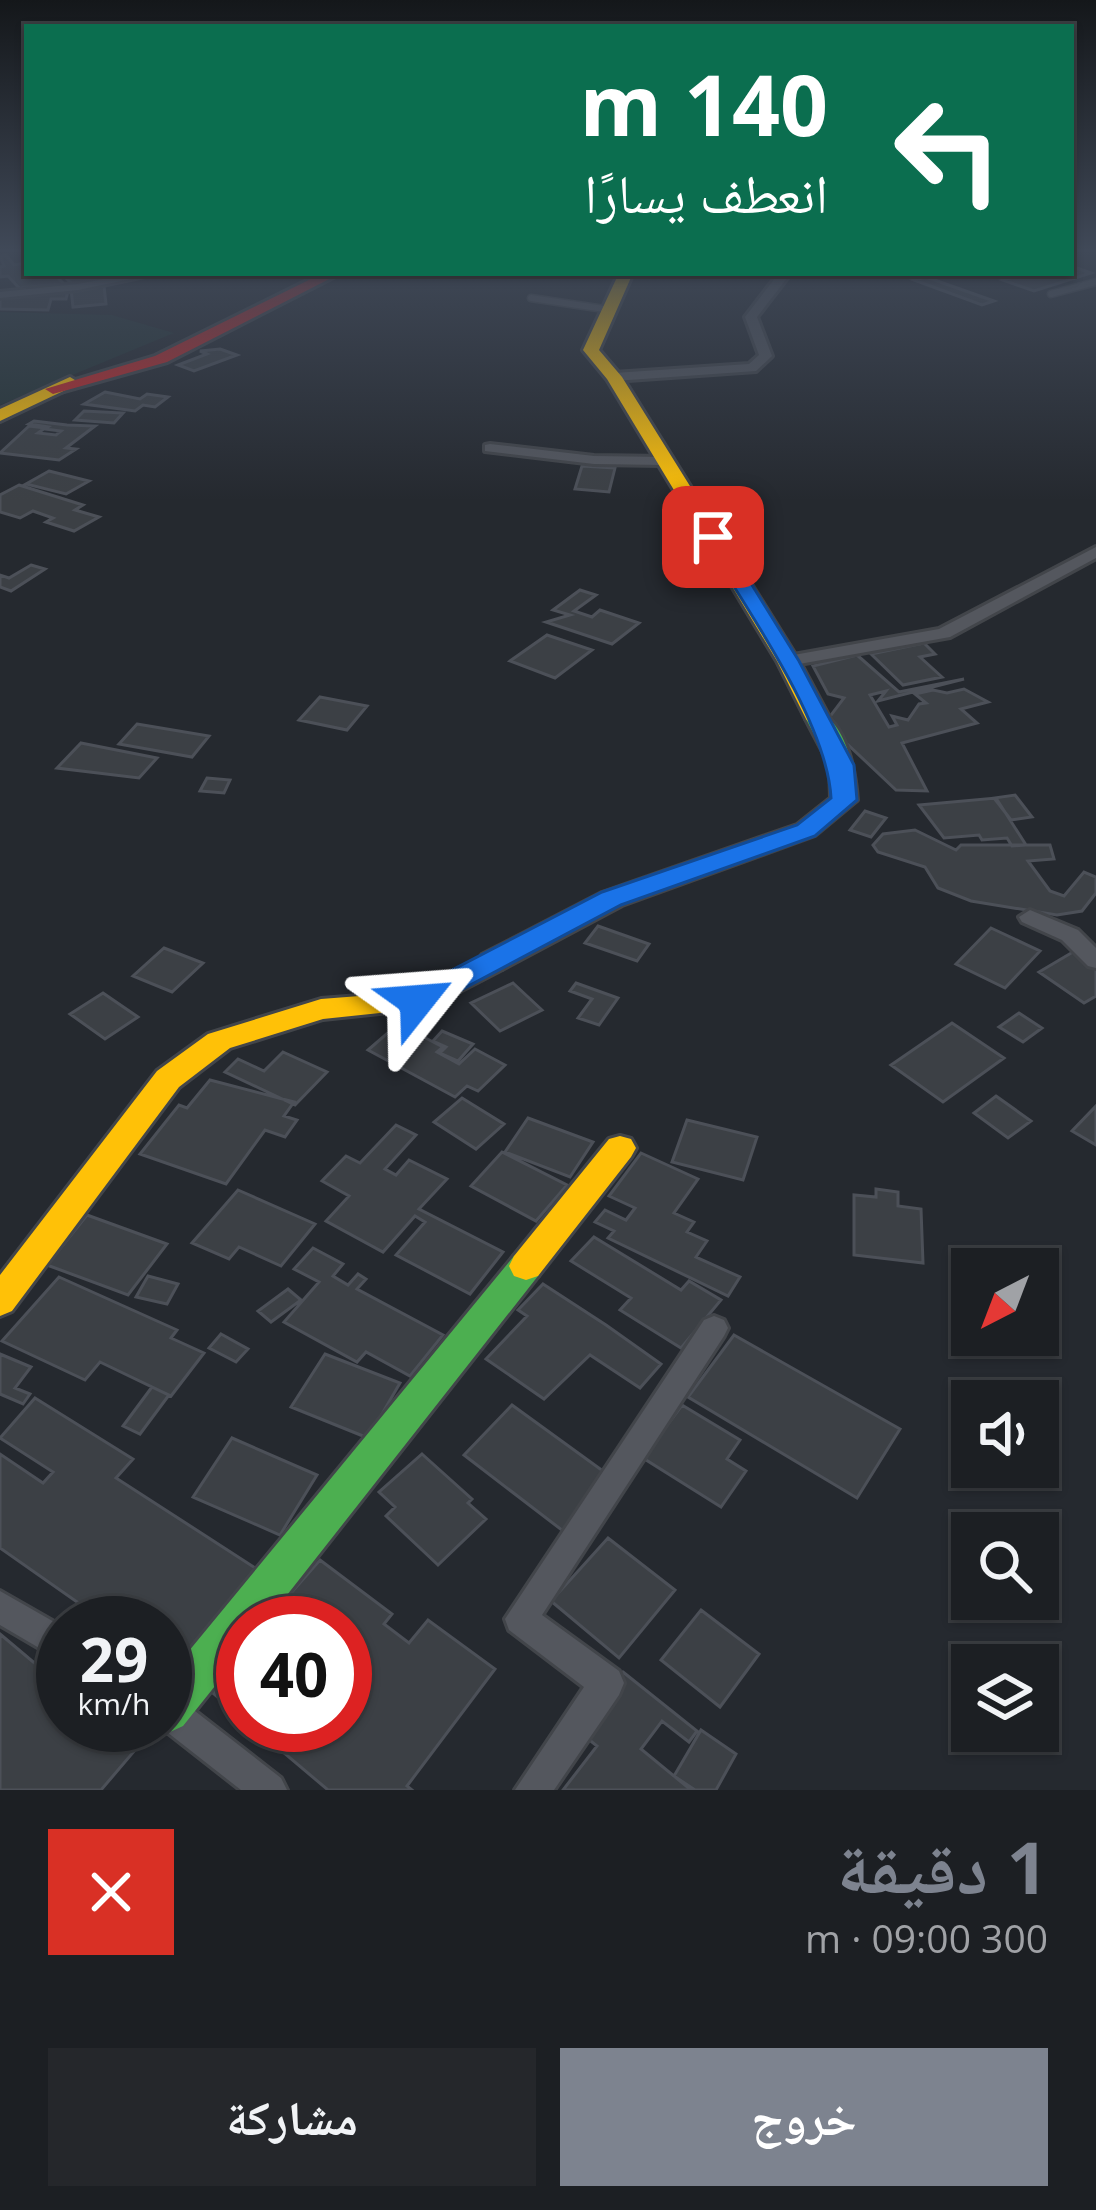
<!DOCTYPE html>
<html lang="ar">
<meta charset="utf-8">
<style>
body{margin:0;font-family:"Open Sans","Noto Naskh Arabic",sans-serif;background:#25272b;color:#f1f3f6;direction:rtl;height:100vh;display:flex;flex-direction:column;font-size:45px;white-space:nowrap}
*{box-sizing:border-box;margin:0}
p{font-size:39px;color:#a0a2a6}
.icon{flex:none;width:66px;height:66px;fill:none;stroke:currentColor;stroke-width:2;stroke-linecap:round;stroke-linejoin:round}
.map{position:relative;height:1790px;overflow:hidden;direction:ltr}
.side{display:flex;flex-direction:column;background:#1c1f23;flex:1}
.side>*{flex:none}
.banner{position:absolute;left:24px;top:24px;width:1050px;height:252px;border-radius:0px;box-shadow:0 3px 9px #0004,0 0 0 3px #3a3d41;direction:rtl;background:#0b6e4f;color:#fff;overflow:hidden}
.needle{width:78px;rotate:222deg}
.fabs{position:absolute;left:951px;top:1248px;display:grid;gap:24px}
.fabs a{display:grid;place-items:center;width:108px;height:108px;border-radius:0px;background:#1c1f23;box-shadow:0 3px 9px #0004,0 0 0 3px #3a3d41;font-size:60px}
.speed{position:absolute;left:36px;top:1596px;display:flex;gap:24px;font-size:60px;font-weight:700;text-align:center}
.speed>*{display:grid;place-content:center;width:156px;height:156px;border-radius:50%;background:#1c1f23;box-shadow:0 3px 9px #0004,0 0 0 3px #3a3d41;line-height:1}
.speed small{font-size:30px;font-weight:400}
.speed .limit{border:18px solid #d22;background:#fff;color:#111}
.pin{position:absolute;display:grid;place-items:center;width:102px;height:102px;color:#fff;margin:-51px;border-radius:24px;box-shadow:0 6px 18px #0006}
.me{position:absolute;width:132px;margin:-66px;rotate:62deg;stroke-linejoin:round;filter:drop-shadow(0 0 9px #0008)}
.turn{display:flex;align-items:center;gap:42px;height:252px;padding:0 48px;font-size:54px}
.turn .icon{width:156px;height:156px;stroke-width:2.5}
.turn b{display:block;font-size:84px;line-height:102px}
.round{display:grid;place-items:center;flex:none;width:126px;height:126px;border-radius:0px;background:#25272b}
.head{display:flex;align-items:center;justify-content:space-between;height:204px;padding:0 48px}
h1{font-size:72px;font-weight:700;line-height:90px;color:#7d838f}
.cta{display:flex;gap:24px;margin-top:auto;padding:24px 48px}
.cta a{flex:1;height:138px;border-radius:0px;background:#7d838f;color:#fff;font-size:48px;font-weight:700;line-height:138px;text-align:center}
.cta a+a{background:#25272b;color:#f1f3f6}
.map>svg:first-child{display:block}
.green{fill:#253436}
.building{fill:#3c4045;stroke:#4c5058;stroke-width:3}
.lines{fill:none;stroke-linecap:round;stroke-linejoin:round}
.lane-casing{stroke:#42454a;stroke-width:9}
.street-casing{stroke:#42454a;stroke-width:6}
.fast-casing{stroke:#42454a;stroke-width:6}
.slow-casing{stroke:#42454a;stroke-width:6}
.jam-casing{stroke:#42454a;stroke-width:6}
.lane{stroke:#54575e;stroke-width:6}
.street{fill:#54575e;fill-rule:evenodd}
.fast{fill:#4caf50;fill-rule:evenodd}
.slow{fill:#ffc107;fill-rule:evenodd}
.jam{fill:#c62828;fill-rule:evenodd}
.route{fill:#1a73e8;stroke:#114b97;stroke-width:3}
</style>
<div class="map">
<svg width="1096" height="1790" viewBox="0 0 1096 1790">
<rect width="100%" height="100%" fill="#25292f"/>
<!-- green -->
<path class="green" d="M0 312 112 315 174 333 0 405Z"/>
<!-- building -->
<path class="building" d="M6 255 14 265 27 263V273L54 274 64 284 19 288 8 276 0 277V267L4 266 0 256Z
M1071 266 1091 273 1034 291 1003 280 1026 273H1071Z
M61 273H134L73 285Z
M926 277 994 301 982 305 914 280Z
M104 286 106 304 73 307 71 289Z
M68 291 66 299H51L48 310 0 309V298Z
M220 349 237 355 194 371 178 365 207 354 200 351Z
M105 392 140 399 147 394 168 397 155 407 143 405 135 411 84 404Z
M84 411 123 413 114 423 75 420Z
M34 421 67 425 95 426 66 448 76 449 59 460 0 453 29 426 45 428 38 433 56 435 61 431 45 429 48 427 29 424Z
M582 466 615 468 609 492 575 489Z
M49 471 89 481 66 494 26 484Z
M19 485 83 505 75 510 99 517 74 531 46 522 53 518 33 511 20 518 0 512V495Z
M31 565 45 569 11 591 0 587V575L9 578Z
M580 590 596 595 574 611 592 617 600 610 639 623 612 644 546 622 570 615 553 610Z
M547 635 592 650 555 678 510 661Z
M924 643 935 654 920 657 942 677 903 685 871 654Z
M857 655 899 692 964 679 878 701 886 691 870 695 889 727 897 725 892 716 908 720 919 704 926 703 915 694 933 690 947 693 964 689 988 702 961 709 977 723 902 743 927 791 896 790 825 723 844 698 828 694 813 666Z
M320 697 367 706 347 730 299 720Z
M137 724 209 736 192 757 119 744Z
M81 743 157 758 139 778 57 768Z
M207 778 230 780 224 793 200 791Z
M1015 795 1032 817 1011 820 994 798Z
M996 798 1026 845 1012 846 1007 838 982 840 979 835 944 838 919 805Z
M865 811 886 818 871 837 850 830Z
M915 830 956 850 961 845H1050L1054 859 1028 861 1050 891 1064 896 1084 872 1096 877V893L1082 911 1057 915 971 901 938 888 925 867 878 852 873 845 883 834Z
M598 926 649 944 637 961 585 943Z
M991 928 1040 951 1005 988 956 964Z
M164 948 203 963 172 992 133 976Z
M1078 949 1096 961V996L1084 1003 1039 972Z
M513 983 542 1010 500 1031 471 1003Z
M576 983 618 998 599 1025 578 1018 592 999 570 991Z
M103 993 138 1017 105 1039 70 1014Z
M1019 1013 1042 1028 1023 1042 999 1027Z
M952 1023 1004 1058 943 1102 891 1065Z
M398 1024 443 1047 437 1052 459 1064 475 1049 505 1065 478 1091 467 1086 455 1097 368 1050Z
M442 1031 473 1044 458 1061 440 1053 446 1047 433 1041Z
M283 1052 327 1072 295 1105 225 1072 238 1059 264 1071Z
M210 1080 294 1102 284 1116 297 1120 285 1137 265 1130 226 1184 140 1154 179 1105 187 1108Z
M996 1096 1031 1121 1008 1138 974 1113Z
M462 1098 504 1124 476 1149 434 1122Z
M1096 1106V1145L1072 1131Z
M528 1118 593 1142 570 1177 505 1152Z
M687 1120 757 1137 743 1180 672 1162Z
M396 1125 416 1135 385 1169 396 1175 409 1160 447 1179 419 1209 503 1252 470 1294 396 1255 425 1222 415 1216 383 1252 326 1221 349 1196 322 1181 346 1156 360 1163Z
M502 1152 567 1185 536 1221 471 1186Z
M641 1153 698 1179 674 1213 694 1222 687 1232 707 1241 696 1257 740 1277 728 1296 608 1238 614 1231 595 1222 605 1210 626 1220 635 1208 609 1196Z
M876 1189 898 1192V1206L921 1209 923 1263 854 1255V1195L876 1197Z
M238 1190 315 1224 281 1266 239 1247 229 1259 192 1243Z
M87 1215 167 1244 128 1295 47 1265Z
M594 1237 681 1290 689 1281 721 1300 681 1348 620 1310 631 1298 571 1261Z
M313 1248 343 1264 333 1276 348 1285 358 1274 366 1279 357 1289 443 1335 410 1376 366 1352 357 1362 284 1322 319 1282 294 1269Z
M148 1276 178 1284 167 1304 136 1297Z
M59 1277 177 1330 171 1338 204 1353 171 1396 100 1362 85 1380 2 1341Z
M543 1284 606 1325 661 1364 640 1388 590 1355 544 1399 486 1359 527 1316 518 1310Z
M288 1289 301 1300 271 1322 258 1311Z
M221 1334 248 1349 236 1362 209 1348Z
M734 1335 900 1429 857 1498 688 1397Z
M0 1354 31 1367 15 1388 30 1394 23 1404 0 1394Z
M325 1354 400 1383 368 1438 291 1407Z
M152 1387 169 1395 140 1434 123 1426Z
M35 1398 133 1459 116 1478 260 1571 179 1673 165 1663V1623H107L0 1548V1454L43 1483 53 1472 0 1438Z
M512 1405 614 1479 567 1534 464 1455Z
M682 1405 740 1440 727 1459 746 1471 721 1507 643 1458Z
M232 1438 317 1475 280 1535 193 1497Z
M422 1454 472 1499 468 1503 486 1519 438 1565 386 1516 395 1507 379 1492Z
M608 1538 675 1590 619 1658 551 1601Z
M320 1560 392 1614 384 1624 409 1643 428 1620 495 1669 407 1786 412 1790H328L251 1725H345V1623H275L269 1618Z
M701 1610 759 1654 720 1707 661 1660Z
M0 1634 63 1687V1725H108L136 1749 101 1790H0Z
M243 1659V1719L213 1693Z
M623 1672 697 1731 689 1742 662 1721 641 1749 691 1790H563L597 1746 577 1730Z
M701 1730 736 1754 716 1790H695L674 1776Z"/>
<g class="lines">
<defs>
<path id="lane" d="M1051 294 1096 282
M531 298 611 310"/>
<path id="street" d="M135 273H159L78 290 0 298V292L78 284Z
M779 273H791L757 317 772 356 756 371 614 381 608 377 614 373 749 364 759 355 745 317Z
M490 444 594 456 664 457 671 461 664 465 594 464 485 451V445Z
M1096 547V558L950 637 788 666 779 661 788 656 939 629Z
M1030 910 1078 930 1096 948V968L1088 966 1062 940 1022 922 1019 917Z
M714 1316 724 1320 728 1328 724 1336 542 1615 619 1671 624 1683 619 1695 554 1790H515L584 1687 509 1630 505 1619 704 1320Z
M0 1591 63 1627V1662L0 1625Z
M165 1692 177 1697 281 1778 287 1790H241L158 1725H165Z"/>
<path id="fast" d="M818 712C847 723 855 773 857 800L815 835 622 905 502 969H482L478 962 482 955 602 893 797 825 831 798 830 765 806 719Z
M526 1252 538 1256 543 1266 538 1276 265 1623H243V1651L183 1726 168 1733 153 1726 165 1725V1680L514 1256Z"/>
<path id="slow" d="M619 273H633L599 350 622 377 799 661 830 719 826 724H810L806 719 777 661 607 379 583 350Z
M70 377 78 382 76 385 0 421V409Z
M492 953 502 955 506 962 502 969 427 1008 323 1019 230 1048 179 1087 12 1311 0 1316V1275L157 1071 208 1034 321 999 411 992Z
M620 1136 631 1139 636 1148 631 1157 538 1276 526 1280 514 1276 509 1266 514 1256 609 1139Z"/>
<path id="jam" d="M323 273H341L167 362 53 394 45 389 155 356Z"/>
</defs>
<!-- lane casing -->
<use href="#lane" class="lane-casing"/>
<!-- street casing -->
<use href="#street" class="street-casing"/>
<!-- fast casing -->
<use href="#fast" class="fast-casing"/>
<!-- slow casing -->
<use href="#slow" class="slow-casing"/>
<!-- jam casing -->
<use href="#jam" class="jam-casing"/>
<!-- lane -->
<use href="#lane" class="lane"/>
<!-- street -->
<use href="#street" class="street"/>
<!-- fast -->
<use href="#fast" class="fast"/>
<!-- slow -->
<use href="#slow" class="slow"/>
<!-- jam -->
<use href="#jam" class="jam"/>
</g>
<!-- sky -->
<linearGradient id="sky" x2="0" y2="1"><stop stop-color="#14171a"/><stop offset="0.5" stop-color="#404958"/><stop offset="1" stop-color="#404958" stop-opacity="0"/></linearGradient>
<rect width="1096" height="501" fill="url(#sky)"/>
<!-- route -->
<path class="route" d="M706 533H720L799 661 854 765 857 800 815 836 621 905 427 1008H406L402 1001 406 994 602 892 797 825 831 798C827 721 744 605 703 537Z"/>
</svg>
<div class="fabs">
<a><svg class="needle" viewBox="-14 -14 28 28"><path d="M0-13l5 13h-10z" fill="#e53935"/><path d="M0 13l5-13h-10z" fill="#a0a2a6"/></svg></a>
<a><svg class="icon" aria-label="sound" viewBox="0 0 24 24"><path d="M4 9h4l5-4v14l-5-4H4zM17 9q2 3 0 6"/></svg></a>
<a><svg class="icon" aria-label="search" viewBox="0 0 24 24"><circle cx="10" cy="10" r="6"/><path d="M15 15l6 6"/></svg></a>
<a><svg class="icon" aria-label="layers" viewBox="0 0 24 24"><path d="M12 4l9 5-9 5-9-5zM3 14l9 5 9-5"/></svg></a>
</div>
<div class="speed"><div>29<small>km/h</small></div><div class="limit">40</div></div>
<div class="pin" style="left:713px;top:537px;background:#d93025"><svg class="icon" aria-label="arrive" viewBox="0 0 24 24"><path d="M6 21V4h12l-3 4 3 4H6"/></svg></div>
<svg class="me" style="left:417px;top:1001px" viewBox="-20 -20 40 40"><path d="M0-17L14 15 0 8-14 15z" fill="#1a73e8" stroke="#fff" stroke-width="4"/></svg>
<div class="banner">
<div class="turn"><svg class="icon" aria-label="left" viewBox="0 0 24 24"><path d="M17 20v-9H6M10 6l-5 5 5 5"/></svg><div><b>140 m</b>انعطف يسارًا</div></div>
</div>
</div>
<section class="side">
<div class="head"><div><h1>1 دقيقة</h1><p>300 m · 09:00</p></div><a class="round" style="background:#d93025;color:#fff"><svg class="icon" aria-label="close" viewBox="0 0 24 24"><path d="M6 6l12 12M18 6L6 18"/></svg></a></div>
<div class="cta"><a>خروج</a><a>مشاركة</a></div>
</section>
